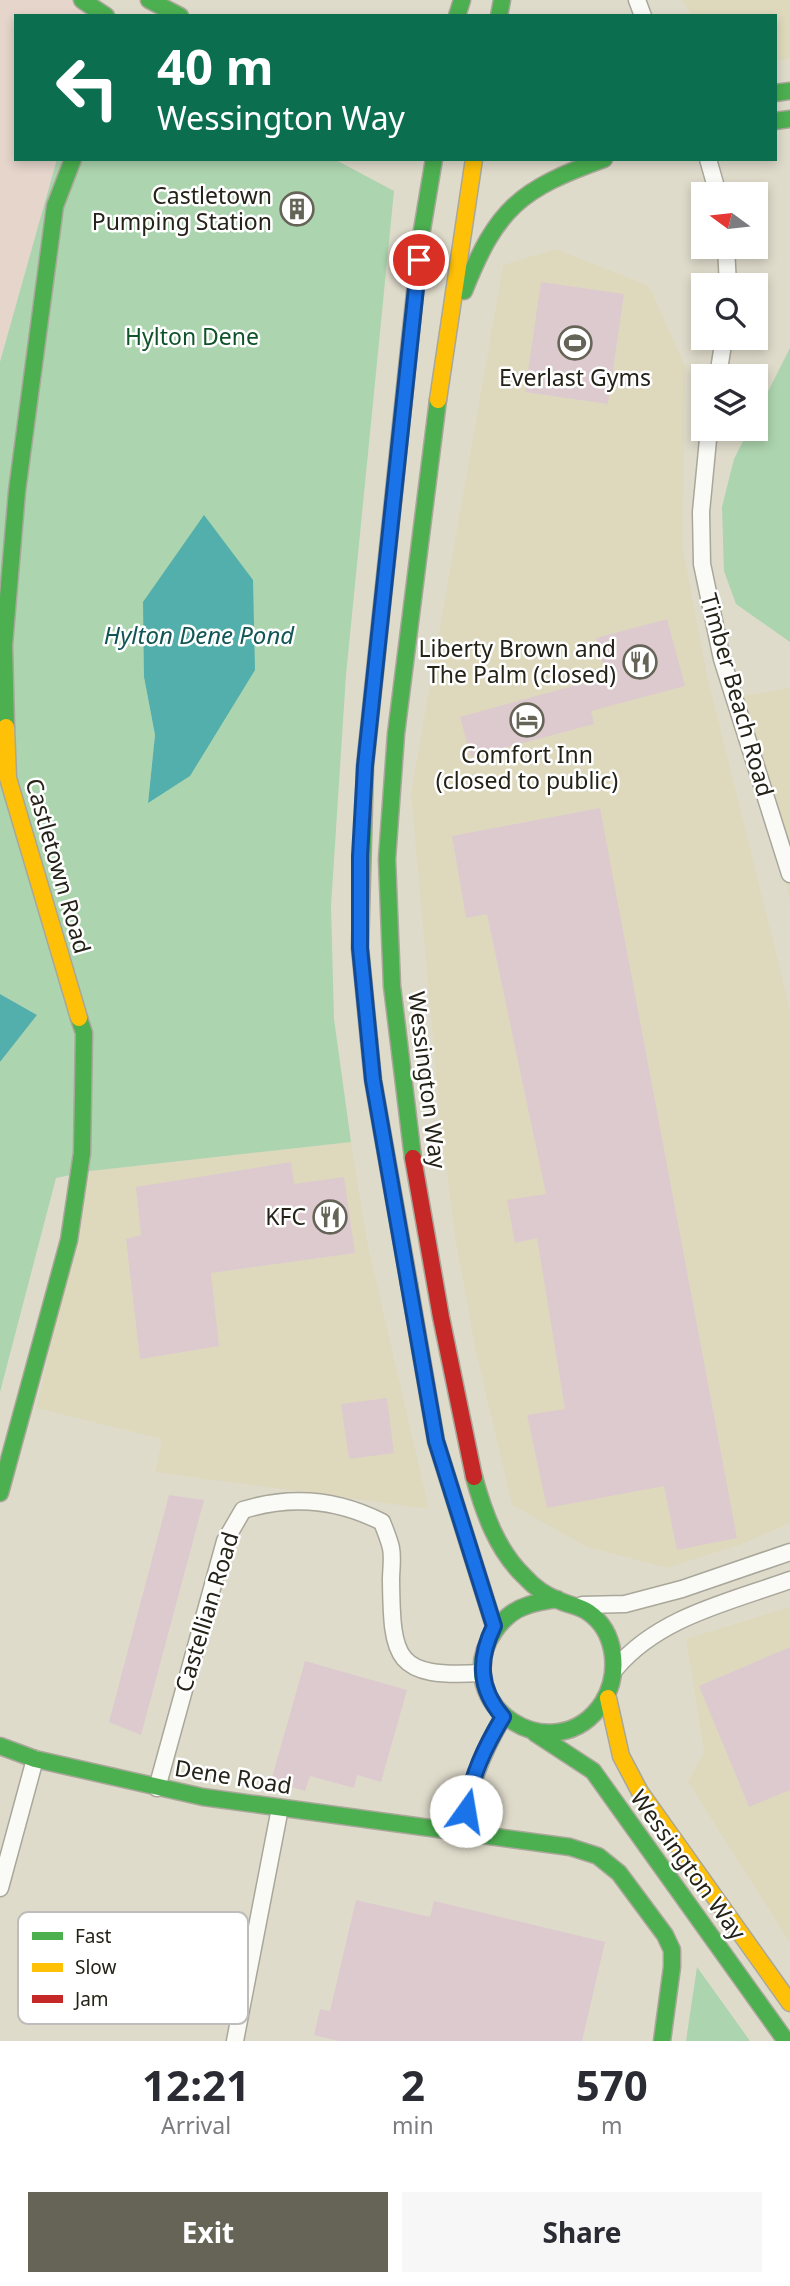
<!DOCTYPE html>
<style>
body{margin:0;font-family:"Noto Sans",sans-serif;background:#f7f7f7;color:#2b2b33;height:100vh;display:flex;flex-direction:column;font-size:26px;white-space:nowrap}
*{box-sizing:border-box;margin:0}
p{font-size:23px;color:#7c7c81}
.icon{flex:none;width:38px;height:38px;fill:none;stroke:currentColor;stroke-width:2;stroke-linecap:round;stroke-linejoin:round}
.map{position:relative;height:2041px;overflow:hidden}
.details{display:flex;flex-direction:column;background:#fff;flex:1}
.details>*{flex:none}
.top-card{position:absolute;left:14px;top:14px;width:763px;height:147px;border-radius:0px;box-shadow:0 4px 10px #0003;background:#0b6e4f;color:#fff;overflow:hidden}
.needle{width:46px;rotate:285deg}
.tools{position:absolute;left:691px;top:182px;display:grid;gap:14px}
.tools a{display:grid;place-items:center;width:77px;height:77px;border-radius:0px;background:#fff;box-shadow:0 4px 10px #0003;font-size:35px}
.pin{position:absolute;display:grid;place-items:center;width:60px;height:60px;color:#fff;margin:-30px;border:4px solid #fff;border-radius:50%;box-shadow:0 2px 7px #0007}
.me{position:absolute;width:77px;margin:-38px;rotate:13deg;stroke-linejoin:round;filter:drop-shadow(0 0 5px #0008)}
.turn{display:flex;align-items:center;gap:24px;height:147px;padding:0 28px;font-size:32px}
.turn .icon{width:91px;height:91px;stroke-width:2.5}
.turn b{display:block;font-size:49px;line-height:60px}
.eta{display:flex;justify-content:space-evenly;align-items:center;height:119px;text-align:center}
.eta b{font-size:42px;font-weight:700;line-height:49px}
.primary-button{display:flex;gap:14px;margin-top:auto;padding:14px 28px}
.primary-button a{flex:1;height:80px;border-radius:0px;background:#666357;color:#fff;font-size:28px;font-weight:700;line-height:80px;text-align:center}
.primary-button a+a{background:#f7f7f7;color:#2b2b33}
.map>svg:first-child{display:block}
.built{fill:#ded9bd}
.industrial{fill:#e5d5cb}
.green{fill:#acd4ae;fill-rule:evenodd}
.water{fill:#52afab}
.building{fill:#ddcacf}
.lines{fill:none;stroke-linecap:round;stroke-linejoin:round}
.street-casing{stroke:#a9a79a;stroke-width:19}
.fast-casing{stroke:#a9a79a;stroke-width:19}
.slow-casing{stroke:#a9a79a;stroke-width:19}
.jam-casing{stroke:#a9a79a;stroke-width:19}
.street{stroke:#fafaf7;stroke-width:16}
.fast{stroke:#4caf50;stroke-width:16}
.slow{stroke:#ffc107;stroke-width:16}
.jam{stroke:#c62828;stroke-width:16}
.route-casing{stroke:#114b97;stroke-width:18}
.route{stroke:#1a73e8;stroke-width:12}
.labels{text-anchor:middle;stroke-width:5;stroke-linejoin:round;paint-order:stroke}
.poi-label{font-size:23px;fill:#252318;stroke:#fff;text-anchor:end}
.park-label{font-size:23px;fill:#0f5329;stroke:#fff}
.street-label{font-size:23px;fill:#252318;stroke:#fff}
.water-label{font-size:24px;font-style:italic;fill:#125556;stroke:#fff}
.key{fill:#fff;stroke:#bebdba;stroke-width:2}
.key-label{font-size:19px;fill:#252318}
</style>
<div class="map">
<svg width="790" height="2041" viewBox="0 0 790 2041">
<rect width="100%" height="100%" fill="#dfdbcb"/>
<!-- built -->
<path class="built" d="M682 0H790V59L775 61V16H692Z
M556 249 649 286 685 366 683 548 706 670 790 1010V1523L742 1544 667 1568 587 1547 512 1505 476 1352 455 1237 440 1121 411 793 503 265Z
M790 688V901L743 696Z
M351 1142 367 1241 429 1509 155 1472 162 1439 36 1408 90 1171Z
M790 1607V1943L688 1782 704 1752 686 1639Z"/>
<!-- industrial -->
<path class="industrial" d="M0 0H99L96 16H16V159H57L0 362Z"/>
<!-- green -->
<path class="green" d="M57 159H334L394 191 346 675 331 906 334 1019 351 1142 90 1171 56 1178 0 1392V1062L37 1015 0 994V362ZM144 677 190 776 148 802 155 735Z
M790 348V642L736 604 724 571 722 507 734 459 749 429H756V415Z
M697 1967 750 2041H686Z"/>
<!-- water -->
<path class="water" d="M204 515 253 580 255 670 190 776 148 803 155 735 144 677 143 602Z
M0 994 37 1015 0 1062Z"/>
<!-- building -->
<path class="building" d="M291 193 314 205 304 224 280 212Z
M541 282 624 294 608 404 525 392Z
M667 619 685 686 591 711 594 724 471 757 460 717 606 677 596 638Z
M600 808 737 1538 677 1550 664 1486 547 1508 527 1415 565 1409 537 1238 515 1243 507 1200 546 1194 487 914 466 918 452 836Z
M291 1162 294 1184 344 1177 355 1253 211 1273 219 1346 140 1359 126 1239 141 1235 136 1187Z
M387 1398 394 1453 349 1459 341 1404Z
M169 1495 204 1500 141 1735 109 1722Z
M790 1647V1790L749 1807 699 1686Z
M305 1661 407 1690 381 1782 357 1775 354 1788 310 1776 305 1791 271 1781Z
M356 1900 430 1917 434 1901 605 1942 582 2041H339L314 2035 320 2009 330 2011Z"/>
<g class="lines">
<defs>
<path id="street" d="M637 0 643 16
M708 159 718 194
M726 247 728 285
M718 376 724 338
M709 429 701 512 702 564 722 659 790 874
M582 1605 625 1604 682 1589 790 1552
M616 1668C659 1617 729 1602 790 1580
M157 1788 225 1541 243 1510C291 1495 337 1499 382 1522 385 1530 389 1539 391 1548 393 1558 391 1570 391 1580 392 1660 395 1678 481 1673
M463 1832C469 1786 480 1757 503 1717
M0 1888 35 1759
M235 2041 280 1808"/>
<path id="fast" d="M82 0 106 16
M149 0 180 16
M457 16 462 0
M499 16 502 0
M775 93 790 91
M775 121 790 119
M464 291C497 208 520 189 604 159
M6 727 4 645 17 491 55 206 73 159
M369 1040 360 948 365 766 421 236 434 159
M413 1158 392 986 387 859 396 734 438 400
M409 1284 436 1441 494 1626
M474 1477C484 1513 497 1550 524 1576 533 1586 545 1595 558 1600 568 1605 579 1606 588 1612 617 1632 620 1674 603 1702 556 1775 445 1704 494 1632 501 1621 513 1610 526 1606 536 1602 547 1601 557 1599
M0 1493 69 1240 82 1153 84 1033 79 1018
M535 1733 593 1771 786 2041
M0 1746 35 1759 203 1797 570 1847 598 1856 619 1873 665 1935 672 1950V1967L662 2041"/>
<path id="slow" d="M438 400 474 159
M6 727 8 778 79 1018
M369 1040 373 1080 409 1284
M608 1698 621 1756 640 1792 790 2003"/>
<path id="jam" d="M413 1158 441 1317 474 1477"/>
</defs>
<!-- street casing -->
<use href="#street" class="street-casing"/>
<!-- fast casing -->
<use href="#fast" class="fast-casing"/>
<!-- slow casing -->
<use href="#slow" class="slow-casing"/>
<!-- jam casing -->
<use href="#jam" class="jam-casing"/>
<!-- street -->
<use href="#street" class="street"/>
<!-- fast -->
<use href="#fast" class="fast"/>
<!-- slow -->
<use href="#slow" class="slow"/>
<!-- jam -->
<use href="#jam" class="jam"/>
</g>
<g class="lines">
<defs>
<path id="route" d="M419 260 365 766 360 856V948L373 1080 436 1441 494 1626C478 1659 478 1688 503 1717 485 1747 471 1776 466 1811"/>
</defs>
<!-- route casing -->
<use href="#route" class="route-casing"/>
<!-- route -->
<use href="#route" class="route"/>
</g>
<!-- icons -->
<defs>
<symbol id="building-ring" viewBox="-11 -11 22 22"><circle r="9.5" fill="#fff" stroke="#666357" stroke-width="1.5"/><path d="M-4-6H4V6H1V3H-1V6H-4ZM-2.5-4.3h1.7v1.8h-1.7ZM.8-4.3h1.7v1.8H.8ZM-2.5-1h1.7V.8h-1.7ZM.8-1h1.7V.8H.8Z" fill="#666357"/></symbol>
<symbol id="stadium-ring" viewBox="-11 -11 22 22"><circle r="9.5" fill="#fff" stroke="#666357" stroke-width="1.5"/><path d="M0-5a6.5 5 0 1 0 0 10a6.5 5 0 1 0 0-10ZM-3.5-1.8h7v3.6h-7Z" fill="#666357"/></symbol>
<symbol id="restaurant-ring" viewBox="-11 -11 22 22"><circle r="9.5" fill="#fff" stroke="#666357" stroke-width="1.5"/><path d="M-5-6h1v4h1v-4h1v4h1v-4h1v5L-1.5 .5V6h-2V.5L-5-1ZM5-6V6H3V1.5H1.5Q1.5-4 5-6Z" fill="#666357"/></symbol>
<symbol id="hotel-ring" viewBox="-11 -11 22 22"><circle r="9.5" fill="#fff" stroke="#666357" stroke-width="1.5"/><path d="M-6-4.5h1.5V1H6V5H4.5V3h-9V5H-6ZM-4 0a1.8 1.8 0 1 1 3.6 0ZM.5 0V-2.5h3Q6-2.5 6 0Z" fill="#666357"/></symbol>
</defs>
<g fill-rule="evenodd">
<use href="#building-ring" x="278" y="190" width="38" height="38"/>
<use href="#stadium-ring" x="556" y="324" width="38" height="38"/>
<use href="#restaurant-ring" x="621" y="643" width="38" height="38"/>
<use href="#hotel-ring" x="508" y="701" width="38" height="38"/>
<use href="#restaurant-ring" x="311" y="1198" width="38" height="38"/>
</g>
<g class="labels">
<!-- poi labels -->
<g class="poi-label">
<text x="272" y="204">Castletown<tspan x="272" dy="26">Pumping Station</tspan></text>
<text x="575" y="386" text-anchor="middle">Everlast Gyms</text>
<text x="616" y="657">Liberty Brown and<tspan x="616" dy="26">The Palm (closed)</tspan></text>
<text x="527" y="763" text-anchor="middle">Comfort Inn<tspan x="527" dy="26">(closed to public)</tspan></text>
<text x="306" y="1225">KFC</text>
</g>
<!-- park labels -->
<g class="park-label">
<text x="192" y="345">Hylton Dene</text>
</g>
<!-- street labels -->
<g class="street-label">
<text transform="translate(737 695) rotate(74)" y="8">Timber Beach Road</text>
<text transform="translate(58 866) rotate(74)" y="8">Castletown Road</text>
<text transform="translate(427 1080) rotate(83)" y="8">Wessington Way</text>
<text transform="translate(207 1612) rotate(-73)" y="8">Castellian Road</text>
<text transform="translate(233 1777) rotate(9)" y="8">Dene Road</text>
<text transform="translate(688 1865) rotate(54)" y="8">Wessington Way</text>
</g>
<!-- water labels -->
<g class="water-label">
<text x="199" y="644">Hylton Dene Pond</text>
</g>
</g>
<!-- legend -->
<rect x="18" y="1912" width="230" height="112" rx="10" class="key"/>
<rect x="32" y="1932" width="31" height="8" fill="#4caf50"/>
<rect x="32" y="1963" width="31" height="9" fill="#ffc107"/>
<rect x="32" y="1995" width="31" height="8" fill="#c62828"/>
<g class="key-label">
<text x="75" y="1943">Fast</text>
<text x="75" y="1974">Slow</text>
<text x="75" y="2006">Jam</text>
</g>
</svg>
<div class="tools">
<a><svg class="needle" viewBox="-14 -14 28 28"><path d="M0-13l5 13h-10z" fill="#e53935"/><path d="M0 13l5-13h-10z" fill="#7c7c81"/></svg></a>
<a><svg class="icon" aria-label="search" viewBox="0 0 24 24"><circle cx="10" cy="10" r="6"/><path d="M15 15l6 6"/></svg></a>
<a><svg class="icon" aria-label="layers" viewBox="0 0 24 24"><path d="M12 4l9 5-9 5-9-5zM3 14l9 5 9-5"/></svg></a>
</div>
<div class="pin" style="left:419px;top:260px;background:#d93025"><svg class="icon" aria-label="arrive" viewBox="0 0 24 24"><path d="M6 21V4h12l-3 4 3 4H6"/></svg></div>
<svg class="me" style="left:466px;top:1811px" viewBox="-20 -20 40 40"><circle r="19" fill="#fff"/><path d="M0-13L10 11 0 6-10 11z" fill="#1a73e8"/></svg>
<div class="top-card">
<div class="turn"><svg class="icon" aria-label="left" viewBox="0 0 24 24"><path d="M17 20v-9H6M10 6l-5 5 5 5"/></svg><div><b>40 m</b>Wessington Way</div></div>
</div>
</div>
<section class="details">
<div class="eta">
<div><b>12:21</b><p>Arrival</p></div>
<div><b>2</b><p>min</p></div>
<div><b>570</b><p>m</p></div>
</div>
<div class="primary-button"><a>Exit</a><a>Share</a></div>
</section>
